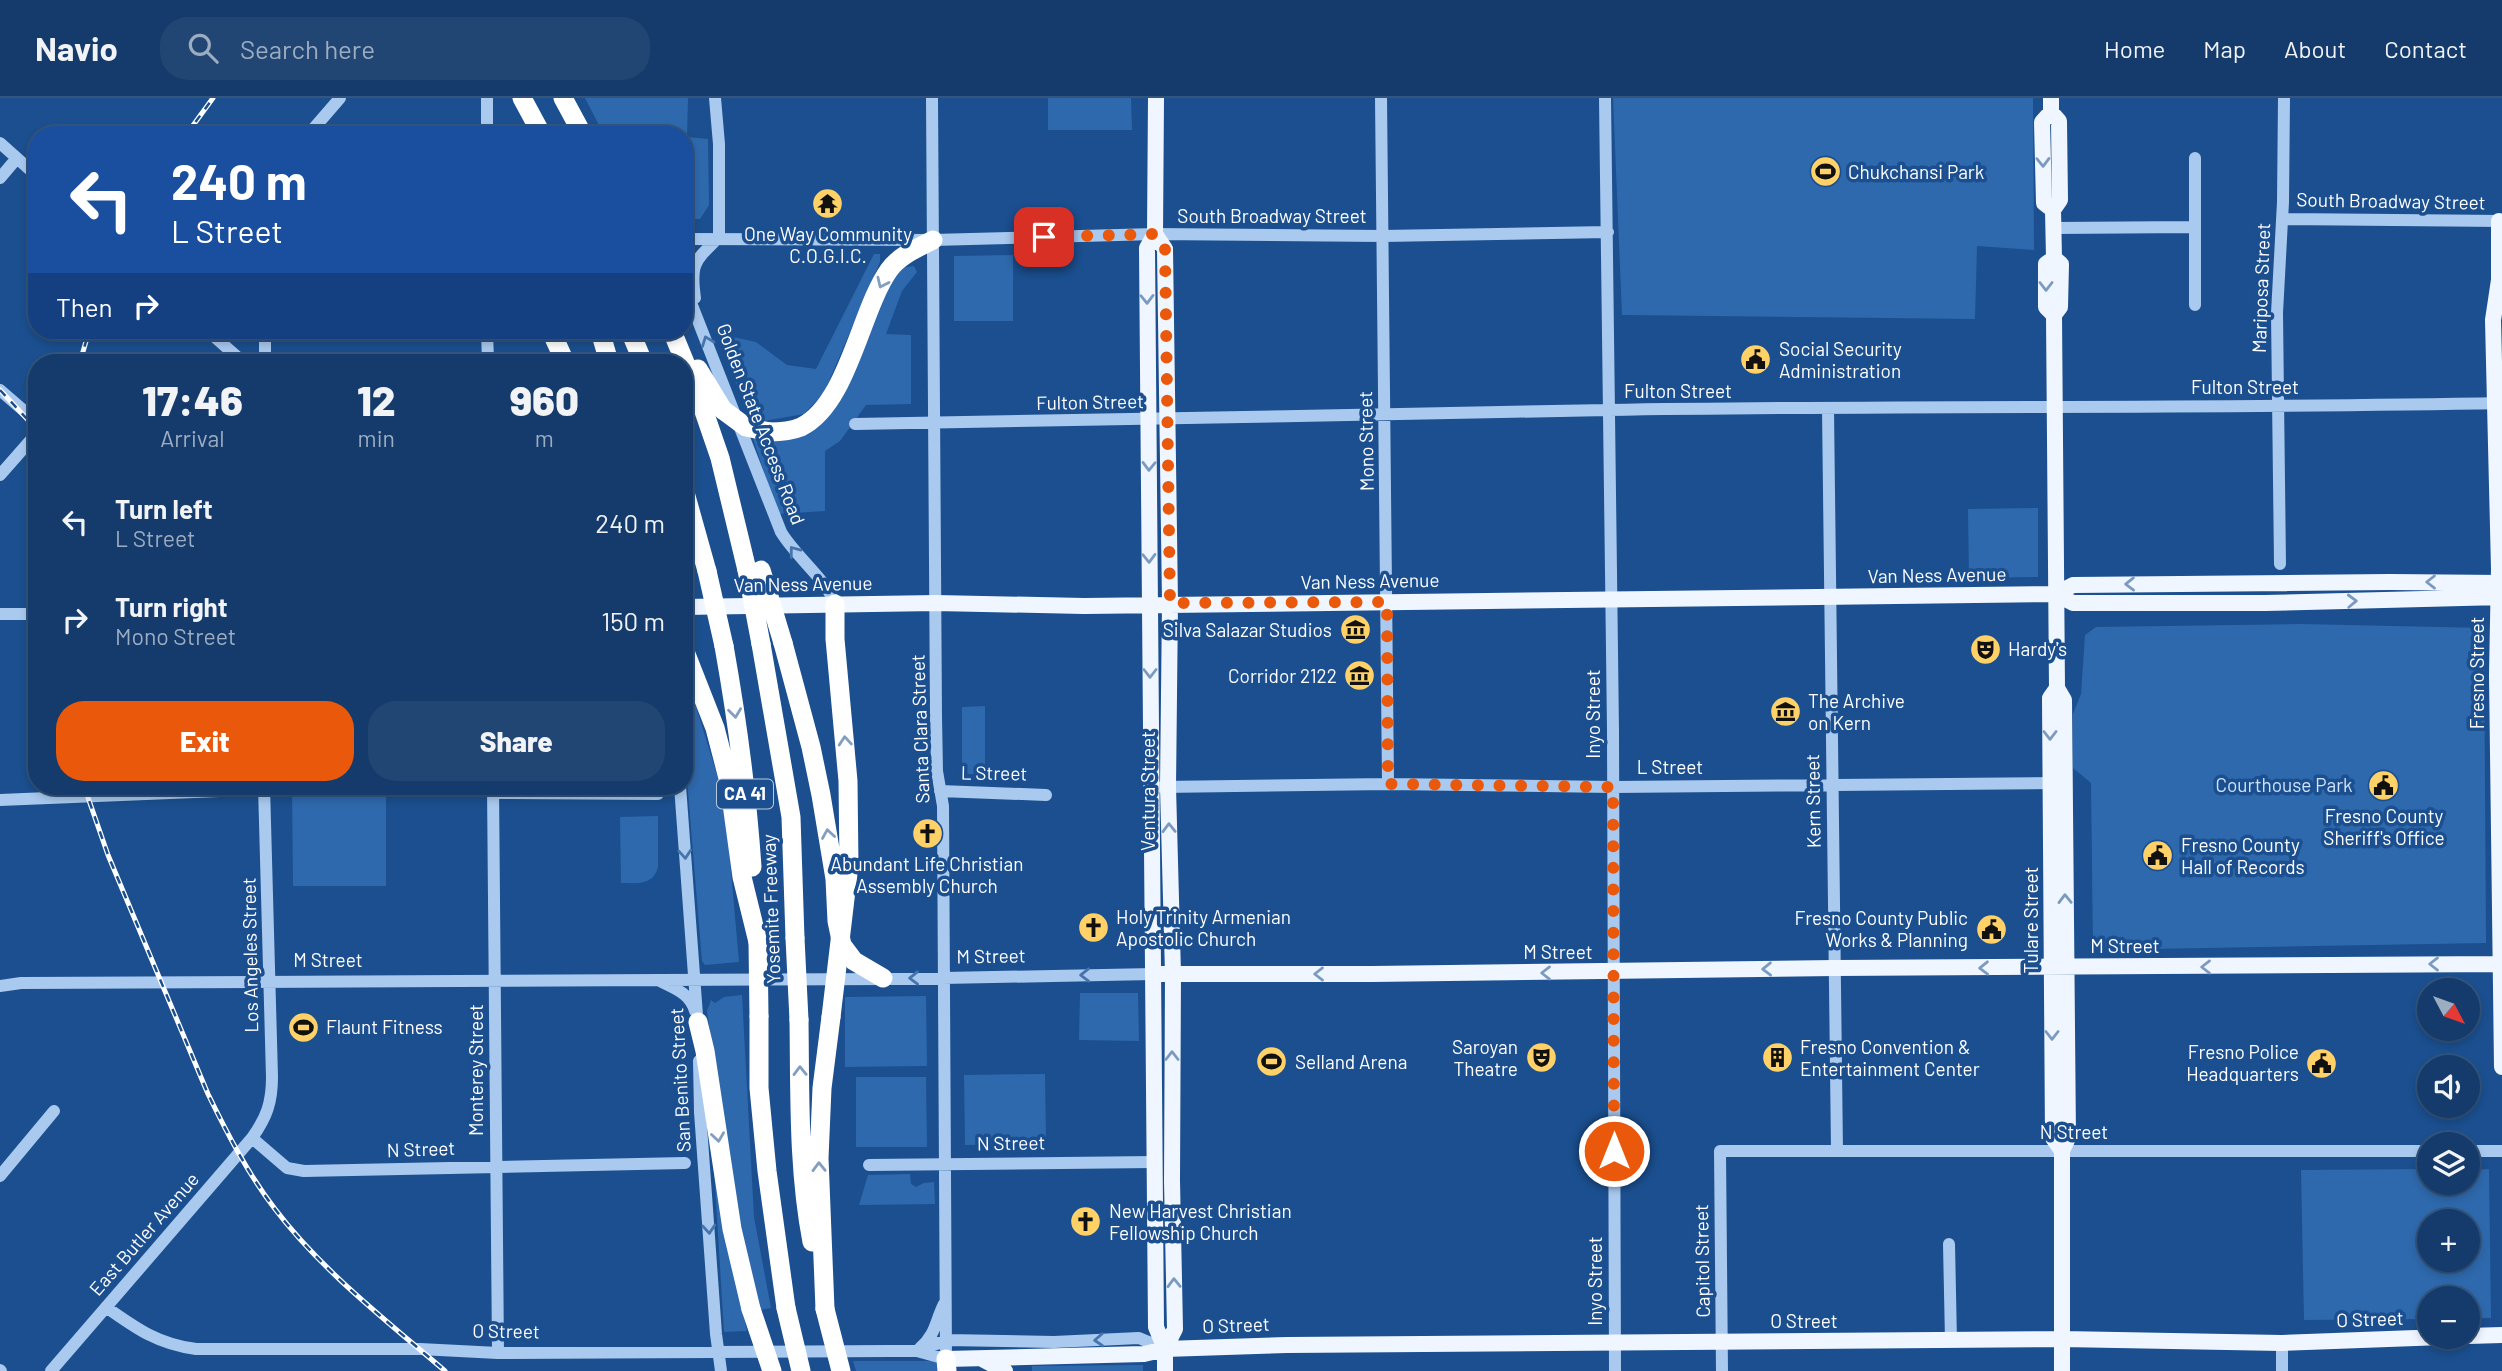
<!DOCTYPE html>
<meta charset="utf-8">
<style>
body{margin:0;font-family:Barlow,sans-serif;background:#214673;color:#f1f3f6;height:100vh;display:flex;flex-direction:column;font-size:26px;white-space:nowrap}
*{box-sizing:border-box;margin:0}
p{font-size:23px;color:#9dadc1}
.icon{flex:none;width:38px;height:38px;fill:none;stroke:currentColor;stroke-width:2;stroke-linecap:round;stroke-linejoin:round}
.map{position:relative;flex:1;overflow:hidden}
.panel{position:absolute;left:28px;top:256px;width:665px;height:441px;display:flex;flex-direction:column;background:#143b6b;border-radius:28px;box-shadow:0 4px 10px #0003,0 0 0 2px #33557e}
.panel>*{flex:none}
.guide{position:absolute;left:28px;top:28px;width:665px;height:214px;border-radius:28px;box-shadow:0 4px 10px #0003,0 0 0 2px #33557e;background:#1a4fa0;color:#fff;overflow:hidden}
.needle{width:46px;rotate:131deg}
.tools{position:absolute;left:2417px;top:880px;display:grid;gap:14px}
.tools a{display:grid;place-items:center;width:63px;height:63px;border-radius:50%;background:#143b6b;box-shadow:0 4px 10px #0003,0 0 0 2px #33557e;font-size:35px}
.pin{position:absolute;display:grid;place-items:center;width:60px;height:60px;color:#fff;margin:-30px;border-radius:14px;box-shadow:0 4px 10px #0006}
.me{position:absolute;width:77px;margin:-38px;rotate:0deg;stroke-linejoin:round;filter:drop-shadow(0 0 5px #0008)}
.turn{display:flex;align-items:center;gap:24px;height:147px;padding:0 28px;font-size:32px}
.turn .icon{width:91px;height:91px;stroke-width:2.5}
.turn b{display:block;font-size:49px;line-height:60px}
.then{display:flex;align-items:center;height:66px;padding:0 28px;background:#0003;gap:14px;font-size:26px}
.eta{display:flex;justify-content:space-evenly;align-items:center;height:119px;text-align:center}
.eta b{font-size:42px;font-weight:800;line-height:49px}
.button{display:flex;gap:14px;margin-top:auto;padding:14px 28px}
.button a{flex:1;height:80px;border-radius:28px;background:#ea580c;color:#fff;font-size:28px;font-weight:800;line-height:80px;text-align:center}
.button a+a{background:#214673;color:#f1f3f6}
ul{padding:0;list-style:none}
li{display:flex;align-items:center;gap:21px;height:98px;padding:0 28px}
li div{flex:1}
li b{display:block;font-size:26px}
li em{font-style:normal}
header{display:flex;align-items:center;gap:42px;box-sizing:border-box;height:98px;padding:0 35px;background:#143b6b;border-bottom:2px solid #33557e}
header strong{font-size:33px}
nav{display:flex;gap:38px;margin-inline-start:auto;font-size:24px}
.search{width:490px;height:63px;background:#214673;display:flex;align-items:center;gap:18px;box-sizing:border-box;padding:0 24px;border-radius:28px;color:#9dadc1;font-size:26px}
.map>svg:first-child{display:block}
.green{fill:#2e69ad;fill-rule:evenodd}
.lines{fill:none;stroke-linecap:round;stroke-linejoin:round}
.minor{stroke:#a9c9ee;stroke-width:12}
.major{stroke:#f0f6ff;stroke-width:16}
.highway{stroke:#fff;stroke-width:19}
.rail-casing{stroke:#fff;stroke-width:5}
.rail{stroke:#1b4f8f;stroke-width:2.5;stroke-dasharray:8;stroke-linecap:butt}
.highway-bridge{stroke:#fff;stroke-width:19}
.oneway{stroke:#7b9ac1}
.oneway2{stroke:#829ec1}
.oneway3{stroke:#4674ac}
.route{stroke:#ea580c;stroke-width:12;stroke-dasharray:0 21.6}
.labels{text-anchor:middle;stroke-width:7;stroke-linejoin:round;paint-order:stroke}
.shield{fill:#1b4f8f;stroke:#bbcadd;stroke-width:2}
.shield-label{font-size:18px;font-weight:bold;fill:#fff}
.poi-label{font-size:19px;fill:#fff;stroke:#1b4f8f;text-anchor:start}
.street-label{font-size:19px;fill:#fff;stroke:#1b4f8f}
.park-label{font-size:19px;fill:#cfe3fa;stroke:#1b4f8f}
</style>
<header>
<strong>Navio</strong>
<div class="search"><svg class="icon" aria-label="search" viewBox="0 0 24 24"><circle cx="10" cy="10" r="6"/><path d="M15 15l6 6"/></svg>Search here</div>
<nav><a>Home</a><a>Map</a><a>About</a><a>Contact</a></nav>
</header>
<div class="map">
<svg width="2502" height="1273" viewBox="0 0 2502 1273">
<rect width="100%" height="100%" fill="#1b4f8f"/>
<!-- green -->
<path class="green" d="M585 0H688L687 39 708 41 709 107 700 121H684V37H604Z
M1048 0H1131L1132 32H1048Z
M1613 0H2033L2034 152 1977 148 1975 221 1622 217Z
M874 156H880V164L824 295 804 316 764 323 748 316 723 253 733 239 756 244 787 267 816 271Z
M1013 157V223H954V158Z
M914 168 917 174 902 193 886 236 911 237V306L866 307 840 343 825 353V413L778 416 753 341 807 333 900 170Z
M2038 410V479L1969 480 1968 411Z
M2301 526 2484 530 2486 845 2093 852 2091 685 2073 670V616L2081 596 2085 537 2096 529Z
M684 570 719 683 729 750 739 864 705 867 702 863 684 645Z
M985 608V676H962V609Z
M292 688H386V788H293Z
M658 718V769C653 788 637 785 621 785L620 719Z
M1080 895H1138L1139 943 1079 942Z
M742 897 754 1119 771 1210 761 1212 732 1094 707 913 711 902 715 905 724 899Z
M926 898 927 968 845 969V899Z
M1045 976 1046 1046 965 1047 964 977Z
M856 979H926L927 1049H856Z
M713 1055 723 1126 747 1233 724 1234Z
M2429 1071V1085H2468V1072L2489 1071 2491 1220H2468V1200H2429V1221L2304 1222 2301 1072ZM2429 1124H2468V1162H2429Z
M910 1076 911 1086 916 1089 924 1085 934 1084 935 1106 859 1107 868 1077Z
M853 1263H934L937 1265V1273H856Z
M1143 1267V1273H1032V1268Z"/>
<g class="lines">
<!-- minor -->
<path class="minor" d="M487 0V37
M715 0 719 46V139
M1381 0 1388 686
M1605 0 1613 632 1615 1273
M308 37 340 0
M0 45 37 78
M2195 60V207
M0 80 17 60
M2282 121 2502 123
M2054 130 2194 129
M684 141 933 142 1155 136 1383 138 1608 134
M684 187 781 434C796 459 827 482 835 506
M695 200C690 165 695 163 719 139
M208 233 243 264
M265 233V264
M487 233 488 264
M0 292 37 324
M1828 311 1837 1053
M855 326C1106 323 1357 316 1608 312 1906 307 2204 311 2502 305
M0 377 37 335
M2280 466 2277 215 2283 104 2284 0
M0 516H37
M493 688 498 1255
M680 688 698 931
M1162 689 1388 686 1613 689 2057 685
M940 693 1046 697
M493 695 658 696
M0 702 265 691
M660 883C675 891 690 895 695 913
M0 888 21 885 893 881 1153 876
M699 963 700 1014 716 1236 721 1273
M252 1040 287 1070 304 1073 685 1065
M2468 1053H2502
M869 1067 1154 1064
M0 1078 54 1013
M1949 1146 1951 1243
M106 1209C137 1231 158 1246 196 1251H420L498 1255 890 1253H917L946 1261 943 708 937 673 936 619 932 0
M2282 1245V1273
M920 1250C936 1236 935 1224 944 1206
M917 1253 947 1242 1054 1244 1139 1240 1165 1251
M0 1272 1 1273
M51 1273 252 1040C267 1019 272 1004 272 979L264 688
M1722 1273 1720 1053H2429"/>
<!-- major -->
<path class="major" d="M1156 0 1155 136 1147 150 1156 1229 1165 1251V1273
M2051 0V14L2059 23 2060 102 2053 112 2054 160 2061 166 2060 209 2054 217 2057 590 2064 602 2068 1040 2062 1053V1273
M2051 14 2042 24 2044 105 2053 112
M2499 123V182L2493 222 2499 471 2497 577 2502 969
M1155 136 1165 151 1170 505 1168 689 1173 876 1172 1083 1175 1231 1165 1251
M2054 217 2046 209V166L2054 160
M2056 496 2073 487 2390 484 2502 485
M684 509 936 505 1084 508 2056 496 2073 505H2265L2502 499
M2057 590 2050 600 2053 1040 2062 1053
M1153 876H1372L1835 870 2502 866
M2468 1238 2502 1237
M946 1261 1144 1256 1165 1251 1287 1247 2062 1241 2282 1245 2443 1239
M982 1261 1005 1273"/>
<!-- highway -->
<path class="highway" d="M522 0 542 37
M563 0 583 37
M551 233 565 264
M600 233 609 264
M630 233 643 264
M672 233 698 296 720 360 747 472
M698 271 723 312
M770 334C781 334 791 333 801 329 848 306 860 213 889 172 899 158 917 150 933 142
M684 391 707 473
M835 506V541L848 683 849 767
M783 545 811 649 821 697 835 781 837 823 842 847 854 863 883 880
M761 546 791 719 795 840
M724 548C737 621 747 695 752 769
M684 551 715 630 729 684 742 779 758 844
M759 918V990L767 1073 786 1210
M799 922C800 996 798 1071 812 1144
M698 924 705 953 732 1131 751 1211
M825 1211 819 1060 822 990 831 919
M946 1261 947 1273"/>
<defs>
<path id="rail" d="M186 37 213 0
M80 264 89 233
M0 292 28 322 37 336
M33 296 37 312
M84 688 108 757 208 996C227 1035 248 1076 275 1111 322 1173 386 1222 445 1273"/>
</defs>
<!-- rail casing -->
<use href="#rail" class="rail-casing"/>
<!-- rail -->
<use href="#rail" class="rail"/>
<!-- highway-bridge -->
<path class="highway-bridge" d="M723 312 746 329 770 334
M747 472 761 546
M761 472 783 545
M707 473 724 548
M795 840 799 922
M758 844 759 918
M831 919 849 767
M786 1210 801 1273
M751 1211 772 1273
M825 1211 841 1273"/>
</g>
<!-- one-way arrows -->
<defs><path id="oneway-chevron" d="M-2-3.5L2.5 0L-2 3.5" fill="none" stroke-width="1.6" stroke-linecap="round" stroke-linejoin="round" transform="scale(1.75)"/></defs>
<g class="oneway">
<use href="#oneway-chevron" transform="translate(2043 64) rotate(89)"/>
<use href="#oneway-chevron" transform="translate(2046 188) rotate(90)"/>
<use href="#oneway-chevron" transform="translate(1147 201) rotate(89)"/>
<use href="#oneway-chevron" transform="translate(1149 368) rotate(91)"/>
<use href="#oneway-chevron" transform="translate(1149 460) rotate(89)"/>
<use href="#oneway-chevron" transform="translate(2431 484) rotate(180)"/>
<use href="#oneway-chevron" transform="translate(2130 486) rotate(179)"/>
<use href="#oneway-chevron" transform="translate(2352 503) rotate(-2)"/>
<use href="#oneway-chevron" transform="translate(1150 575) rotate(90)"/>
<use href="#oneway-chevron" transform="translate(2050 637) rotate(90)"/>
<use href="#oneway-chevron" transform="translate(1169 730) rotate(-91)"/>
<use href="#oneway-chevron" transform="translate(2065 801) rotate(-91)"/>
<use href="#oneway-chevron" transform="translate(2434 866) rotate(180)"/>
<use href="#oneway-chevron" transform="translate(2206 869) rotate(-180)"/>
<use href="#oneway-chevron" transform="translate(1984 870) rotate(179)"/>
<use href="#oneway-chevron" transform="translate(1767 871) rotate(179)"/>
<use href="#oneway-chevron" transform="translate(1546 875) rotate(180)"/>
<use href="#oneway-chevron" transform="translate(1319 876) rotate(-180)"/>
<use href="#oneway-chevron" transform="translate(2052 937) rotate(90)"/>
<use href="#oneway-chevron" transform="translate(1172 958) rotate(-90)"/>
<use href="#oneway-chevron" transform="translate(1174 1185) rotate(-91)"/>
</g>
<g class="oneway2">
<use href="#oneway-chevron" transform="translate(882 185) rotate(115)"/>
<use href="#oneway-chevron" transform="translate(735 615) rotate(83)"/>
<use href="#oneway-chevron" transform="translate(845 643) rotate(-95)"/>
<use href="#oneway-chevron" transform="translate(828 736) rotate(-99)"/>
<use href="#oneway-chevron" transform="translate(800 973) rotate(-91)"/>
<use href="#oneway-chevron" transform="translate(718 1039) rotate(82)"/>
<use href="#oneway-chevron" transform="translate(819 1069) rotate(-91)"/>
</g>
<g class="oneway3">
<use href="#oneway-chevron" transform="translate(707 243) rotate(-111)"/>
<use href="#oneway-chevron" transform="translate(794 453) rotate(-127)"/>
<use href="#oneway-chevron" transform="translate(685 756) rotate(86)"/>
<use href="#oneway-chevron" transform="translate(1085 877) rotate(179)"/>
<use href="#oneway-chevron" transform="translate(914 880) rotate(179)"/>
<use href="#oneway-chevron" transform="translate(709 1131) rotate(86)"/>
<use href="#oneway-chevron" transform="translate(1099 1242) rotate(177)"/>
</g>
<g class="lines">
<!-- route -->
<path class="route" d="M1044 139 1155 136 1165 151 1170 505 1387 504 1388 686 1613 689 1614 1053"/>
</g>
<!-- icons -->
<defs>
<symbol id="stadium-disc" viewBox="-11 -11 22 22"><circle r="9.5" fill="#ffd166" stroke="#1b4f8f"/><path d="M0-5a6.5 5 0 1 0 0 10a6.5 5 0 1 0 0-10ZM-3.5-1.8h7v3.6h-7Z" fill="#111"/></symbol>
<symbol id="temple-disc" viewBox="-11 -11 22 22"><circle r="9.5" fill="#ffd166" stroke="#1b4f8f"/><path d="M0-6L5-2H3V0L6.5 2.5H4V6H1.5V3h-3V6H-4V2.5H-6.5L-3 0V-2H-5Z" fill="#111"/></symbol>
<symbol id="civic-disc" viewBox="-11 -11 22 22"><circle r="9.5" fill="#ffd166" stroke="#1b4f8f"/><path d="M-.6-6.5H3V-4.5H.6V-3L4-1V1h2V6H-6V1h2V-1L-.6-3ZM-1.2 2.5V6h2.4V2.5Z" fill="#111"/></symbol>
<symbol id="museum-disc" viewBox="-11 -11 22 22"><circle r="9.5" fill="#ffd166" stroke="#1b4f8f"/><path d="M0-6L6-3V-2H-6V-3ZM-5-1h2V3h-2ZM-1-1h2V3h-2ZM3-1h2V3H3ZM-6 4H6V6H-6Z" fill="#111"/></symbol>
<symbol id="theatre-disc" viewBox="-11 -11 22 22"><circle r="9.5" fill="#ffd166" stroke="#1b4f8f"/><path d="M-5-5.5Q0-4 5-5.5V0Q5 5 0 6Q-5 5-5 0ZM-3.3-2.5H-1v1.5H-3.3ZM1-2.5H3.3v1.5H1ZM-2.8 1Q0 5.5 2.8 1Z" fill="#111"/></symbol>
<symbol id="church-disc" viewBox="-11 -11 22 22"><circle r="9.5" fill="#ffd166" stroke="#1b4f8f"/><path d="M-1.2-6h2.4v3.5h3.3v2.4h-3.3V6h-2.4V-.1h-3.3v-2.4h3.3Z" fill="#111"/></symbol>
<symbol id="building-disc" viewBox="-11 -11 22 22"><circle r="9.5" fill="#ffd166" stroke="#1b4f8f"/><path d="M-4-6H4V6H1V3H-1V6H-4ZM-2.5-4.3h1.7v1.8h-1.7ZM.8-4.3h1.7v1.8H.8ZM-2.5-1h1.7V.8h-1.7ZM.8-1h1.7V.8H.8Z" fill="#111"/></symbol>
</defs>
<g fill-rule="evenodd">
<use href="#stadium-disc" x="1808" y="56" width="35" height="35"/>
<use href="#temple-disc" x="810" y="88" width="35" height="35"/>
<use href="#civic-disc" x="1738" y="244" width="35" height="35"/>
<use href="#museum-disc" x="1338" y="514" width="35" height="35"/>
<use href="#theatre-disc" x="1968" y="534" width="35" height="35"/>
<use href="#museum-disc" x="1342" y="560" width="35" height="35"/>
<use href="#museum-disc" x="1768" y="596" width="35" height="35"/>
<use href="#civic-disc" x="2366" y="670" width="35" height="35"/>
<use href="#church-disc" x="910" y="718" width="35" height="35"/>
<use href="#civic-disc" x="2140" y="740" width="35" height="35"/>
<use href="#church-disc" x="1076" y="812" width="35" height="35"/>
<use href="#civic-disc" x="1974" y="814" width="35" height="35"/>
<use href="#stadium-disc" x="286" y="912" width="35" height="35"/>
<use href="#theatre-disc" x="1524" y="942" width="35" height="35"/>
<use href="#building-disc" x="1760" y="942" width="35" height="35"/>
<use href="#stadium-disc" x="1254" y="946" width="35" height="35"/>
<use href="#civic-disc" x="2304" y="948" width="35" height="35"/>
<use href="#church-disc" x="1068" y="1106" width="35" height="35"/>
</g>
<g class="labels">
<!-- shield labels -->
<rect class="shield" x="717" y="681.5" width="56" height="29" rx="5"/>
<g class="shield-label">
<text x="745" y="702">CA 41</text>
</g>
<!-- poi labels -->
<g class="poi-label">
<text x="1848" y="81">Chukchansi Park</text>
<text x="828" y="143" text-anchor="middle">One Way Community<tspan x="828" dy="22">C.O.G.I.C.</tspan></text>
<text x="1779" y="258">Social Security<tspan x="1779" dy="22">Administration</tspan></text>
<text x="1332" y="539" text-anchor="end">Silva Salazar Studios</text>
<text x="2008" y="558">Hardy's</text>
<text x="1337" y="585" text-anchor="end">Corridor 2122</text>
<text x="1808" y="610">The Archive<tspan x="1808" dy="22">on Kern</tspan></text>
<text x="2384" y="725" text-anchor="middle">Fresno County<tspan x="2384" dy="22">Sheriff's Office</tspan></text>
<text x="2181" y="754">Fresno County<tspan x="2181" dy="22">Hall of Records</tspan></text>
<text x="927" y="773" text-anchor="middle">Abundant Life Christian<tspan x="927" dy="22">Assembly Church</tspan></text>
<text x="1116" y="826">Holy Trinity Armenian<tspan x="1116" dy="22">Apostolic Church</tspan></text>
<text x="1968" y="827" text-anchor="end">Fresno County Public<tspan x="1968" dy="22">Works &amp; Planning</tspan></text>
<text x="326" y="936">Flaunt Fitness</text>
<text x="1518" y="956" text-anchor="end">Saroyan<tspan x="1518" dy="22">Theatre</tspan></text>
<text x="1800" y="956">Fresno Convention &amp;<tspan x="1800" dy="22">Entertainment Center</tspan></text>
<text x="2299" y="961" text-anchor="end">Fresno Police<tspan x="2299" dy="22">Headquarters</tspan></text>
<text x="1295" y="971">Selland Arena</text>
<text x="1109" y="1120">New Harvest Christian<tspan x="1109" dy="22">Fellowship Church</tspan></text>
</g>
<!-- street labels -->
<g class="street-label">
<text transform="translate(2391 103) rotate(1)" y="7">South Broadway Street</text>
<text x="1272" y="125">South Broadway Street</text>
<text transform="translate(2261 190) rotate(-88)" y="7">Mariposa Street</text>
<text x="2245" y="296">Fulton Street</text>
<text x="1678" y="300">Fulton Street</text>
<text transform="translate(1090 304) rotate(-1)" y="7">Fulton Street</text>
<text transform="translate(761 326) rotate(69)" y="7">Golden State Access Road</text>
<text transform="translate(1366 343) rotate(-91)" y="7">Mono Street</text>
<text transform="translate(1937 477) rotate(-1)" y="7">Van Ness Avenue</text>
<text transform="translate(1370 483) rotate(-1)" y="7">Van Ness Avenue</text>
<text transform="translate(803 486) rotate(-1)" y="7">Van Ness Avenue</text>
<text transform="translate(2477 575) rotate(-90)" y="7">Fresno Street</text>
<text transform="translate(1593 616) rotate(-90)" y="7">Inyo Street</text>
<text transform="translate(920 631) rotate(-92)" y="7">Santa Clara Street</text>
<text x="1670" y="676">L Street</text>
<text transform="translate(994 675) rotate(1)" y="7">L Street</text>
<text transform="translate(1148 693) rotate(-90)" y="7">Ventura Street</text>
<text transform="translate(1813 703) rotate(-91)" y="7">Kern Street</text>
<text transform="translate(771 811) rotate(-92)" y="7">Yosemite Freeway</text>
<text transform="translate(2031 822) rotate(-90)" y="7">Tulare Street</text>
<text x="2125" y="855">M Street</text>
<text x="1558" y="861">M Street</text>
<text transform="translate(250 857) rotate(-91)" y="7">Los Angeles Street</text>
<text transform="translate(991 858) rotate(-1)" y="7">M Street</text>
<text x="328" y="869">M Street</text>
<text transform="translate(476 972) rotate(-90)" y="7">Monterey Street</text>
<text transform="translate(680 982) rotate(-93)" y="7">San Benito Street</text>
<text x="2074" y="1041">N Street</text>
<text transform="translate(1011 1045) rotate(-1)" y="7">N Street</text>
<text transform="translate(421 1051) rotate(-2)" y="7">N Street</text>
<text transform="translate(144 1136) rotate(-49)" y="7">East Butler Avenue</text>
<text transform="translate(1702 1163) rotate(-91)" y="7">Capitol Street</text>
<text transform="translate(1595 1183) rotate(-90)" y="7">Inyo Street</text>
<text transform="translate(2370 1221) rotate(-2)" y="7">O Street</text>
<text x="1804" y="1230">O Street</text>
<text transform="translate(1236 1227) rotate(-2)" y="7">O Street</text>
<text transform="translate(506 1233) rotate(1)" y="7">O Street</text>
</g>
<!-- park labels -->
<g class="park-label">
<text x="2284" y="694">Courthouse Park</text>
</g>
</g>
</svg>
<div class="tools">
<a><svg class="needle" viewBox="-14 -14 28 28"><path d="M0-13l5 13h-10z" fill="#e53935"/><path d="M0 13l5-13h-10z" fill="#9dadc1"/></svg></a>
<a><svg class="icon" aria-label="sound" viewBox="0 0 24 24"><path d="M4 9h4l5-4v14l-5-4H4zM17 9q2 3 0 6"/></svg></a>
<a><svg class="icon" aria-label="layers" viewBox="0 0 24 24"><path d="M12 4l9 5-9 5-9-5zM3 14l9 5 9-5"/></svg></a>
<a>+</a>
<a>−</a>
</div>
<div class="pin" style="left:1044px;top:139px;background:#d93025"><svg class="icon" aria-label="arrive" viewBox="0 0 24 24"><path d="M6 21V4h12l-3 4 3 4H6"/></svg></div>
<svg class="me" style="left:1614px;top:1053px" viewBox="-20 -20 40 40"><circle r="17" fill="#ea580c" stroke="#fff" stroke-width="3"/><path d="M0-11L8 9 0 5-8 9z" fill="#fff"/></svg>
<div class="guide">
<div class="turn"><svg class="icon" aria-label="left" viewBox="0 0 24 24"><path d="M17 20v-9H6M10 6l-5 5 5 5"/></svg><div><b>240 m</b>L Street</div></div>
<div class="then">Then<svg class="icon" aria-label="right" viewBox="0 0 24 24"><path d="M7 20v-9h11M14 6l5 5-5 5"/></svg></div>
</div>
<section class="panel">
<div class="eta">
<div><b>17:46</b><p>Arrival</p></div>
<div><b>12</b><p>min</p></div>
<div><b>960</b><p>m</p></div>
</div>
<ul>
<li><svg class="icon" aria-label="left" viewBox="0 0 24 24"><path d="M17 20v-9H6M10 6l-5 5 5 5"/></svg><div><b>Turn left</b><p>L Street</p></div><em>240 m</em></li>
<li><svg class="icon" aria-label="right" viewBox="0 0 24 24"><path d="M7 20v-9h11M14 6l5 5-5 5"/></svg><div><b>Turn right</b><p>Mono Street</p></div><em>150 m</em></li>
</ul>
<div class="button"><a>Exit</a><a>Share</a></div>
</section>
</div>
